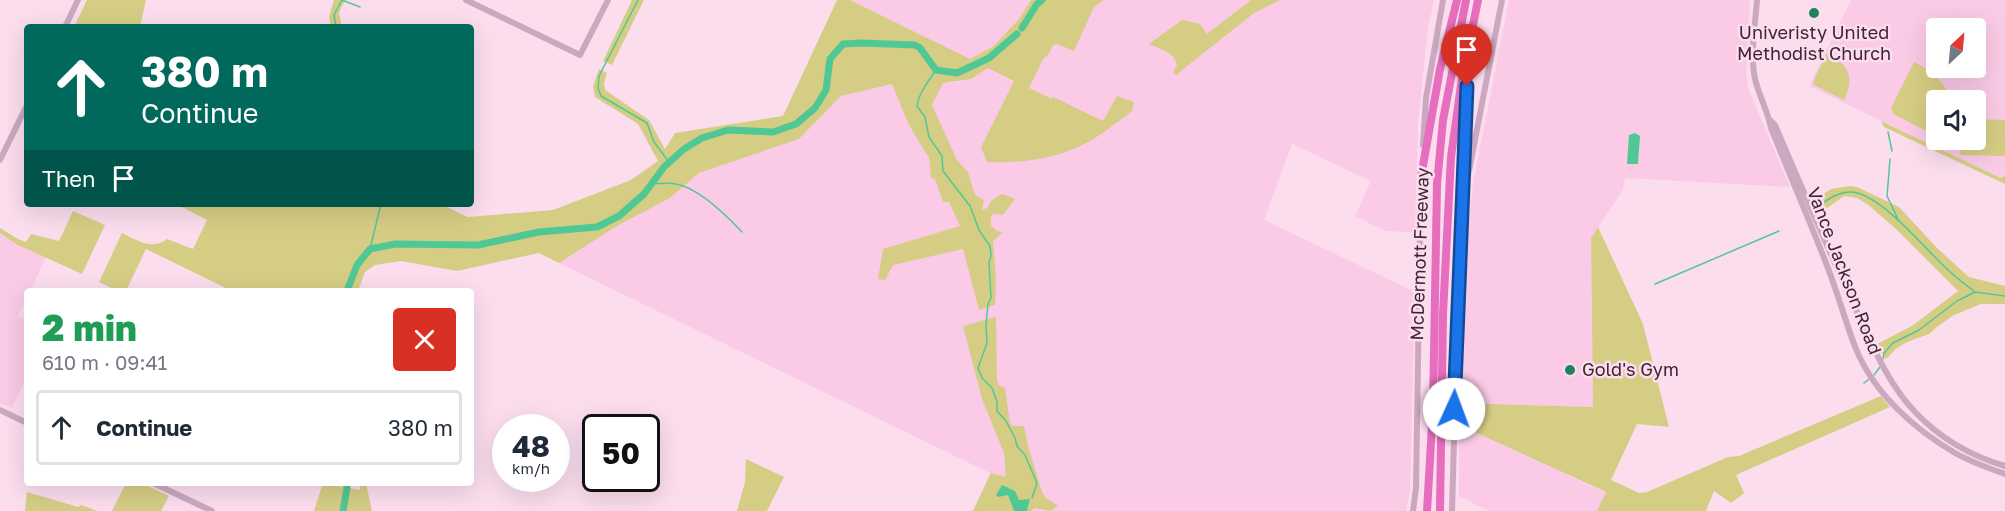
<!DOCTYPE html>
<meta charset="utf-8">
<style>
body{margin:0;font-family:"Golos Text",sans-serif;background:#f6f6f7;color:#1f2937;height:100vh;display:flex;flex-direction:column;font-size:22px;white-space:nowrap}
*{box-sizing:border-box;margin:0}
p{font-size:20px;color:#747a83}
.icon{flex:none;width:33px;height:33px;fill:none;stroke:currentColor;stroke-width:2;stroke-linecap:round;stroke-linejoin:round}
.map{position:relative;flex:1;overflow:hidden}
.details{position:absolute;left:24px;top:288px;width:450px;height:198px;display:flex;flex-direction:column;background:#fff;border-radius:6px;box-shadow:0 6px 24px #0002}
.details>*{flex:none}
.banner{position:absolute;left:24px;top:24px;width:450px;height:183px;border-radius:6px;box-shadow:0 6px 24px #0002;background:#00695c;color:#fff;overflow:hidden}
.needle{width:39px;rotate:26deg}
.tools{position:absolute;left:1926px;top:18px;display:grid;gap:12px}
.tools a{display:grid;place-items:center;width:60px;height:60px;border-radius:6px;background:#fff;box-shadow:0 6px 24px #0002;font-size:30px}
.speed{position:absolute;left:492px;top:414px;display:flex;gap:12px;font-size:30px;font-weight:700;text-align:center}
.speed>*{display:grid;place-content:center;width:78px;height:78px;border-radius:50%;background:#fff;box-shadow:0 6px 24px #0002;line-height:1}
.speed small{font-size:15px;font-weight:400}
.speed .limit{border:3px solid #111;border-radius:9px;background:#fff;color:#111}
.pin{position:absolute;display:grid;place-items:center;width:51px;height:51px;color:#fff;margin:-62px -26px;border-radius:50% 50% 50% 0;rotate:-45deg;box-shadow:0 0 6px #0007}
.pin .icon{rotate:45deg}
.me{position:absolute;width:66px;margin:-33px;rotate:2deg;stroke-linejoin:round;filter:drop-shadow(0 0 4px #0008)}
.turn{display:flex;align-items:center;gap:21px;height:126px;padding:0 18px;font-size:27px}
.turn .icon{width:78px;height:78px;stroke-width:2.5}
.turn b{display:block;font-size:42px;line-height:51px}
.then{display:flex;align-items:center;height:57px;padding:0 18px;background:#0003;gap:12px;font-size:22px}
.round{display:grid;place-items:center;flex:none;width:63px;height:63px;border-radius:6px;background:#f6f6f7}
.headline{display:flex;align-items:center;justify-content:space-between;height:102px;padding:0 18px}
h1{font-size:36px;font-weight:800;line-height:45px;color:#1e9e55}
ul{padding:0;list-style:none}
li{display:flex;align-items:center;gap:18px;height:75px;margin:0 12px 9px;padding:0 6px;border:3px solid #e0e1e3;border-radius:6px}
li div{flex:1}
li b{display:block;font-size:22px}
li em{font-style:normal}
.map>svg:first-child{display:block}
.built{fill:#facae7;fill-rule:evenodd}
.green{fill:#d6cd85}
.water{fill:#50c895}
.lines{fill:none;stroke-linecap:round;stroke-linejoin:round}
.stream{stroke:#50c895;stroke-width:1.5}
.river{stroke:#50c895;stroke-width:7}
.secondary{stroke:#cba8bf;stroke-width:6}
.highway{stroke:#e76dbe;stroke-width:8}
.route-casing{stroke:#114b97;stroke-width:15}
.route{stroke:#1a73e8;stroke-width:10}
.poi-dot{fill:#20835d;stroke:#fbddee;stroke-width:2}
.labels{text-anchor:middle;stroke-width:5;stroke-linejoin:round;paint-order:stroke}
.poi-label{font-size:18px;fill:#3f2435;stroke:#fbddee}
.street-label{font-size:18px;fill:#3f2435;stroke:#fbddee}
</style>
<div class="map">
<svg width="2005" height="511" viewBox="0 0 2005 511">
<rect width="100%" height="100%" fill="#fbddee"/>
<!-- built -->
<path class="built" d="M850 0H1098L1095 6 1104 0H1434L1428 27 1418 123 1415 232 1385 231 1355 216 1371 181 1292 144 1264 220 1415 292 1410 491 1406 511H973L990 473 559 263 617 226 670 198 699 173 799 139 841 96 891 84 948 83 971 79 988 68Z
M1509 0H1750L1746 74 1748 88 1790 187 1625 178 1623 190 1591 238 1593 407 1459 403 1464 258 1473 184Z
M1851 0H2005V180L1809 86ZM1936 28H1976V68H1936ZM1936 100H1976V140H1936Z
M0 233 16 244 46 257 30 291H27V296L18 316 27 321V376L12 408 0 403Z
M1459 425 1606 493 1597 511H1489L1459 496Z"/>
<!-- green -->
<path class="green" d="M87 0H146L140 27H74Z
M334 0H345L339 13 342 27H331L329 17Z
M632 0H644L612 65 603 61Z
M837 0H850L970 59 994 46 1019 19 1031 0H1104L1094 7 1074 51 1057 44 1053 45 1048 55 1043 59 1029 88 1052 99 1053 97 1103 121 1117 96 1134 102 1132 111C1117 122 1102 135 1086 143 1054 160 1022 163 987 162L981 147 1014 81 988 68 971 79 943 83 932 105 957 160 968 172 975 195 984 200 982 210 987 208 992 200 1002 194 1015 199 1003 215 993 214 991 217V226L997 231 1003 232 993 241 996 279 995 305 979 310 963 249 893 265 885 280 878 279 883 249 960 226 949 202H943L935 179 931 178 929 158 909 125 892 84 841 96 799 139 699 173 670 198 617 226 559 263 539 253 457 271 401 261 375 265 365 272 358 291H232L146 249 126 291H118L99 282 122 233C137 240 152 251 167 239L193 249 207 220 176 204H440L468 217 553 210 631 180 658 161 638 124 595 97 593 86 599 69 607 73 604 83 605 90 649 120 665 149 675 133 783 116Z
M1251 0H1280L1254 13 1176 75 1173 72 1177 65C1175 52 1160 49 1149 44L1182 20 1200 24 1207 34Z
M1827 53C1849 64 1855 78 1844 100L1814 85 1813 82Z
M1914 62C1929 69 1948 83 1949 100H1936V136L1893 114 1891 108Z
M1976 119 2005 120V156L1960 155 1961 140H1976Z
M1881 121 2001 178 2005 176V184L1884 127Z
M1849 186 1857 187 1899 207 1937 248 1969 277 2005 286V304H1981L1954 315 1938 326 1929 334 1907 342 1897 348 1886 359 1877 344 1912 326 1958 291 1895 228 1867 204 1857 198 1844 196 1819 214 1813 201 1831 189Z
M73 211 105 225 82 274 16 244 0 233V228L18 239 26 242 31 234 59 241Z
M1598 227 1643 324 1669 427 1637 424 1611 480 1639 493 1647 492 1728 457 1739 456 1881 396 1890 407 1736 475 1744 493 1731 503 1714 491 1706 511H1597L1606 492 1459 425V403L1593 407 1591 238Z
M996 317 997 381 999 385 1005 388 1010 423 1012 426H1024L1028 446 1042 492 1045 497 1058 506 1050 511 1034 508 1032 511H973L991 473 1006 477 1004 453 982 399 963 326Z
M746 459 784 477 767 511H737L745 482Z
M126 483H142L169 496 161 511H112Z
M320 483H336L338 486 360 490 359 483H366L372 511H314L322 486Z
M27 492 78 507 81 505 97 511H25Z"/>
<!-- water -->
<path class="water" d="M1635 133 1640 136 1638 164H1627L1629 135Z
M1002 485 1015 491 1019 500 1030 499 1027 511H1014L1008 495 998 497 996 495Z"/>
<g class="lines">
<!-- stream -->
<path class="stream" d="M342 0 360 7
M638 0 599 76 598 88 601 96 647 123 654 142 669 162
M336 27 334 15 342 0
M936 70C929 80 919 93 917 106L925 117 929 137 942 156 943 171 970 206 979 230 990 246 991 256 989 262 991 298 988 304 986 325 987 343 978 368 982 378 992 388 997 402V411L1006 421 1015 438 1017 446 1025 455 1037 483 1032 498
M1888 132 1892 151
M1890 159 1887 196 1898 219
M651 184C659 184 668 182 676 184 699 188 726 215 742 232
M1814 209C1826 201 1838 191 1852 192 1882 195 1924 248 1946 268 1955 277 1965 284 1975 292
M370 249 381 204
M1655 284 1779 231
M471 356H472
M1883 359 1884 353 1893 343 1919 330 1957 301 1975 292 2005 296
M1874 375 1880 367
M1864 383 1869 379"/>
<!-- river -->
<path class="river" d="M1022 28 1037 4 1042 0
M347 291 357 265 370 249 395 244 478 245 539 232 597 227 619 216 644 194 664 167 684 149 702 138 728 130 773 132 796 124 815 108 826 90 830 59 843 44 861 43 915 45 920 48 936 70 957 73 989 58 1017 34
M343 511 347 488 346 483"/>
<!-- secondary -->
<path class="secondary" d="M466 0 580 55 608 0
M1757 0C1755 26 1750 54 1755 79 1759 96 1768 111 1771 128 1790 176 1811 223 1829 271 1839 297 1846 324 1856 349 1874 393 1914 429 1955 453 1971 462 1988 468 2005 474
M65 27 78 0
M1770 120 1775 125C1802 188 1829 252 1858 314 1874 349 1889 385 1916 413 1941 439 1971 456 2005 466
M1423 145 1426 98 1443 0
M0 160 27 105
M1467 181 1502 0
M0 410 27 423
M153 483 212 511
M1413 511 1416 488 1421 173
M1452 511 1459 264 1464 206"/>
<!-- highway -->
<path class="highway" d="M1421 177 1440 69 1457 0
M1463 209 1467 81
M1427 511 1433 408 1437 184 1443 120 1466 0
M1440 511 1443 314 1451 157 1461 85 1478 0"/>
</g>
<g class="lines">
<defs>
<path id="route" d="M1454 409 1467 86"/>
</defs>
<!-- route casing -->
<use href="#route" class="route-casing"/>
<!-- route -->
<use href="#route" class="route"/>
</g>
<!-- markers -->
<g class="poi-dot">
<circle cx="1814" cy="13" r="6"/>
<circle cx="1570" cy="370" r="6"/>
</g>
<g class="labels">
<!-- poi labels -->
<g class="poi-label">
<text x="1814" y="39">Univeristy United<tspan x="1814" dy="21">Methodist Church</tspan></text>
<text x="1582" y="376" text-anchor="start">Gold's Gym</text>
</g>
<!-- street labels -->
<g class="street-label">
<text transform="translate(1420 254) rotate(-88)" y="6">McDermott Freeway</text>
<text transform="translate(1844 271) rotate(69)" y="6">Vance Jackson Road</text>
</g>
</g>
</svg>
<div class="tools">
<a><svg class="needle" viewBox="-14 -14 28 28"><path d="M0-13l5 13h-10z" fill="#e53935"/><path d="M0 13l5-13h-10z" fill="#747a83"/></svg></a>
<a><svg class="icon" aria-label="sound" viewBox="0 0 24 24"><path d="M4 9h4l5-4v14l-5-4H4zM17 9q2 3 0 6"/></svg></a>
</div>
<div class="speed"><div>48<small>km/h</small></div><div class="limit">50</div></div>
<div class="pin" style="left:1467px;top:86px;background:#d93025"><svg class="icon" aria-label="arrive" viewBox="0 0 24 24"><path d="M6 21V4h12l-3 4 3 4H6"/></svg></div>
<svg class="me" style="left:1454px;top:409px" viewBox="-20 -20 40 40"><circle r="19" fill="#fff"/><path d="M0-13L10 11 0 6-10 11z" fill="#1a73e8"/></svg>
<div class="banner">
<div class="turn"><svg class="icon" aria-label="ahead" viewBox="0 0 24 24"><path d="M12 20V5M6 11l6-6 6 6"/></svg><div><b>380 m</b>Continue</div></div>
<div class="then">Then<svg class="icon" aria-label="arrive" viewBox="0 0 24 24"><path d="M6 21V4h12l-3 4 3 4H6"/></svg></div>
</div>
<section class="details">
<div class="headline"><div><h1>2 min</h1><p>610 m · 09:41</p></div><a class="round" style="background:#d93025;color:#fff"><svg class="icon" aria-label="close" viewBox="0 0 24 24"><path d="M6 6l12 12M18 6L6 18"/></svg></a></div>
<ul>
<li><svg class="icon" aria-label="ahead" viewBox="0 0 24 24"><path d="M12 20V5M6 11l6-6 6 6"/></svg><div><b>Continue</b></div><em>380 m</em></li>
</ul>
</section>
</div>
